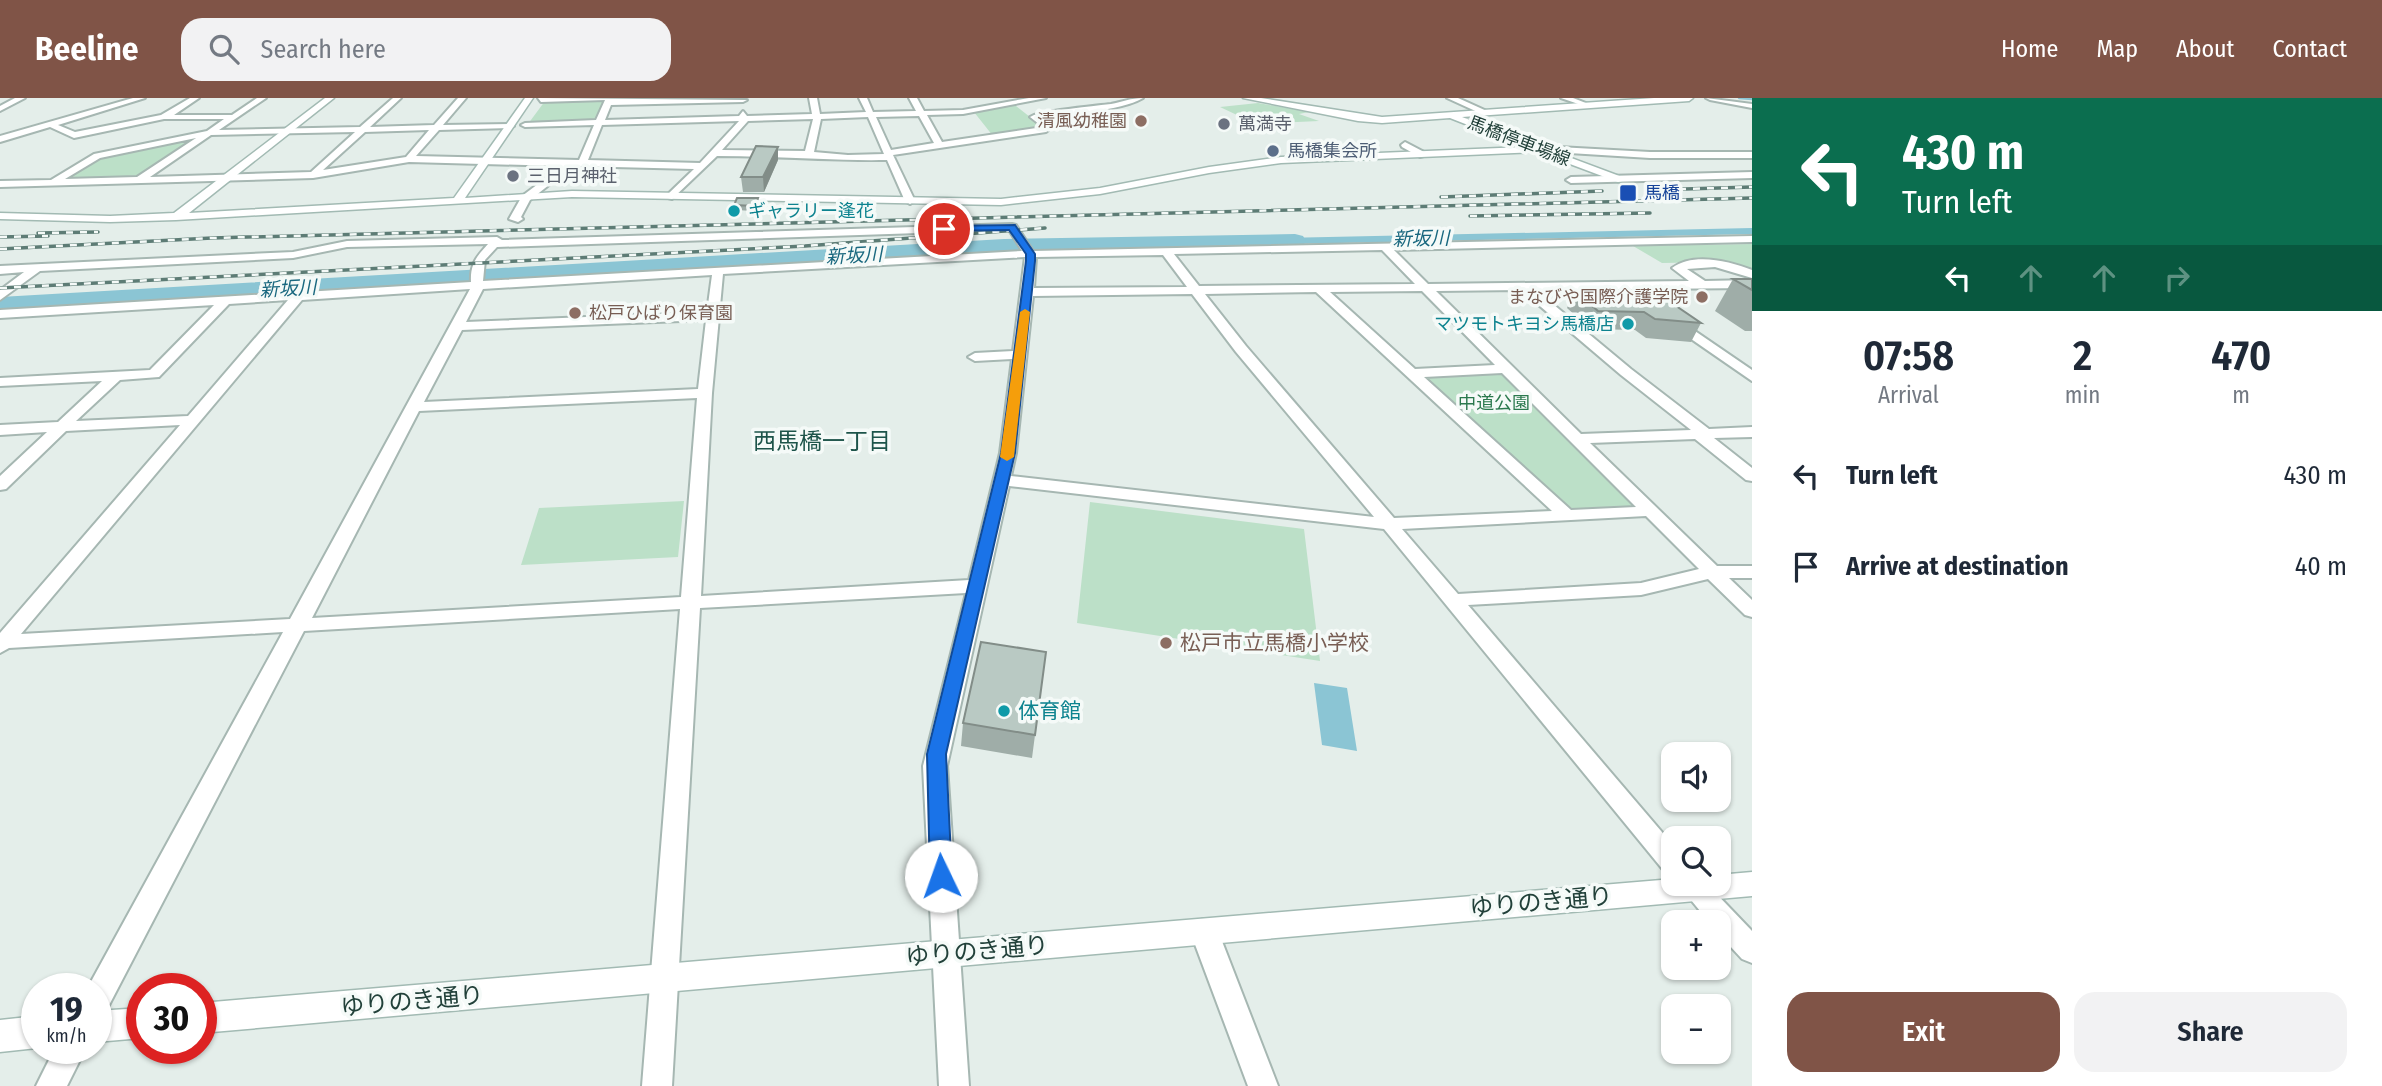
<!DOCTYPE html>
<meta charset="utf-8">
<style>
body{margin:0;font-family:"Fira Sans Condensed","Noto Sans JP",sans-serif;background:#f2f2f3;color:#1f2937;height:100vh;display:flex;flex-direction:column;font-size:26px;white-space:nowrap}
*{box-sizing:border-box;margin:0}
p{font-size:23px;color:#747a83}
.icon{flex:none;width:38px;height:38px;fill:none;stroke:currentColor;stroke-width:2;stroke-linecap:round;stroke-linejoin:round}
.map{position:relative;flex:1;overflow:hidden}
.side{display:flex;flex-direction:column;background:#fff;width:630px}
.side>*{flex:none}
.banner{background:#0b6e4f;color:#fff;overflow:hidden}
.buttons{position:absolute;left:1661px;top:644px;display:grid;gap:14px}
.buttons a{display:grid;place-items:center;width:70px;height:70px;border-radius:14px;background:#fff;box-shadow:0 2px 5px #0004;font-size:35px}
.speed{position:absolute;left:21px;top:875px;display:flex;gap:14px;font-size:35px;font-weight:700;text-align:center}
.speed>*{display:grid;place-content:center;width:91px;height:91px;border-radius:50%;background:#fff;box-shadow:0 2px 5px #0004;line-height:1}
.speed small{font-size:18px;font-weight:400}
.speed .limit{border:10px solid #d22;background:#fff;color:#111}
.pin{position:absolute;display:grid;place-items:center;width:60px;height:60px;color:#fff;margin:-30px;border:4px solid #fff;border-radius:50%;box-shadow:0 2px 7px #0007}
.me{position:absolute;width:77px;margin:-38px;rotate:357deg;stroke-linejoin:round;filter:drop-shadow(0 0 5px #0008)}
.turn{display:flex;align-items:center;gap:24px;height:147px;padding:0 35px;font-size:32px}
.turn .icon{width:91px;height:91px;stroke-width:2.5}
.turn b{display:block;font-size:49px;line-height:60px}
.lanes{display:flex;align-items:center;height:66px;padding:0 35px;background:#0003;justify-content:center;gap:35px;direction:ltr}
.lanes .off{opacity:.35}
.eta{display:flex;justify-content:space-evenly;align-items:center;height:119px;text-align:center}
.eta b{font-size:42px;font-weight:600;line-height:49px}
.button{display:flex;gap:14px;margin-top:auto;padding:14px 35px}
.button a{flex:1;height:80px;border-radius:21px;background:#805447;color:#fff;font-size:28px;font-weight:600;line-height:80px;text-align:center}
.button a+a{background:#f2f2f3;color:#1f2937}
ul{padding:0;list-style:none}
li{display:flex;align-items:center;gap:21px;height:91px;padding:0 35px}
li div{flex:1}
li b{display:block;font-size:26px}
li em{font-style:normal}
header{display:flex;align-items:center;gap:42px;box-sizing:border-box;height:98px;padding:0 35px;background:#805447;color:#fff}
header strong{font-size:33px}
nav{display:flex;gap:38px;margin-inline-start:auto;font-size:24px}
.search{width:490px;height:63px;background:#f2f2f3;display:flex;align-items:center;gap:18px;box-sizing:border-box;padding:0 24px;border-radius:21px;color:#747a83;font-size:26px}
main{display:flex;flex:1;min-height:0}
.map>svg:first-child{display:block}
.green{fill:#bce0c8}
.water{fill:#8bc5d4}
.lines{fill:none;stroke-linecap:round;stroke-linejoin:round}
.stream{stroke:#8bc5d4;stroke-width:2.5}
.river{fill:#8bc5d4;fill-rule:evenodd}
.street-casing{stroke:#a6b7b2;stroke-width:4}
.secondary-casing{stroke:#a2bab3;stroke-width:3}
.street{fill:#fff;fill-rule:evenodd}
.secondary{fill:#fff;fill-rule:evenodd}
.rail-casing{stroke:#5d7c75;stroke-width:3.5}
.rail{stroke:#f5faf8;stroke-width:2.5;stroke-dasharray:7;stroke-linecap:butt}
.wall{fill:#9fada8}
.shaded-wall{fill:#828d88}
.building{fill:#b9c9c3;stroke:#828d88;stroke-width:2}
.route{fill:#1a73e8;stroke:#114b97;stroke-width:2}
.slow{fill:#f59e0b}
.education-dot{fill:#8d6e63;stroke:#f5faf8;stroke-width:2.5}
.worship-dot{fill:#6b7280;stroke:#f5faf8;stroke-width:2.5}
.service-dot{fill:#5c6f8a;stroke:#f5faf8;stroke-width:2.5}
.transit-dot{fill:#1a4fb4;stroke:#f5faf8;stroke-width:2.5}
.culture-dot{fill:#0f9aa8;stroke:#f5faf8;stroke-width:2.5}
.labels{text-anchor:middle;stroke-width:7;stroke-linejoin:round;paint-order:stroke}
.far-education-label{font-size:18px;fill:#785e54;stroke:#f5faf8;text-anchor:end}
.far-worship-label{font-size:18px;fill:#5b616d;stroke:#f5faf8;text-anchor:start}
.far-street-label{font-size:18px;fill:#22413a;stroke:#f5faf8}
.far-service-label{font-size:18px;fill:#4e5e75;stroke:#f5faf8;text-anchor:start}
.far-transit-label{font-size:18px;fill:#164399;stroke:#f5faf8;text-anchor:start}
.far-culture-label{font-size:18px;fill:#0d838f;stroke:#f5faf8;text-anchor:start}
.far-park-label{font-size:18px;fill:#2b794e;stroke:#f5faf8}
.far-water-label{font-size:19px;font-style:italic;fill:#1a687f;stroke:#f5faf8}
.education-label{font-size:21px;fill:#785e54;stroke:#f5faf8;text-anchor:start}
.culture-label{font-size:21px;fill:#0d838f;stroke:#f5faf8;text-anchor:start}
.neighbourhood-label{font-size:23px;fill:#1d544a;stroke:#f5faf8}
.near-street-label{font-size:24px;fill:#22413a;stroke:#f5faf8}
</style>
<header>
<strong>Beeline</strong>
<div class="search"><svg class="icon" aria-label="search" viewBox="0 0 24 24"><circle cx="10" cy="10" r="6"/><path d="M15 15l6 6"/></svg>Search here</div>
<nav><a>Home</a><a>Map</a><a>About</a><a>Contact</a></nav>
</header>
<main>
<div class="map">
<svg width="1752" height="988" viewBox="0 0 1752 988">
<rect width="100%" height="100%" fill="#e4eeea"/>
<!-- green -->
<path class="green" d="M606 2 594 24 528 26 545 3Z
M1258 5 1309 14 1299 16 1319 23 1256 26 1220 9Z
M1010 7 1016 8 1044 30 993 38 974 14Z
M203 37 133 81 58 83 103 57Z
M1682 144 1695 147 1752 146V171L1723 164 1662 165 1628 145Z
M1495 275 1508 278 1633 405 1629 409 1578 412 1565 408 1425 282 1430 277Z
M684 403 678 459 521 467 539 410Z
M1090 404 1304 431 1320 563 1077 525Z"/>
<!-- water -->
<path class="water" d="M1752 130V136L1243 147 1240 141Z
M1314 585 1347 590 1357 653 1322 647Z"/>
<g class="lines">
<!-- stream -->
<path class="stream" d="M1739 0 1752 1"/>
<!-- river -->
<path class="river" d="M1295 136 1303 138 1306 143 1303 148 1004 155 0 215V199L1004 141Z"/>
<defs>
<path id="street" d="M15 0H25L0 13V8Z
M133 0H145L58 27 75 34 161 17 190 0H199L174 17H232L257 0H266L219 32 360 29 393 0H401L370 29 434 27 458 0H466L443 27 510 26 514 28 510 30 439 32 416 58 579 62 594 27 525 29 521 27 525 25 596 22 605 2 541 4 538 0 747 2 743 4 611 7 605 22 739 18 743 13 747 18 812 16 809 0H817L820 16 866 14 859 0H867L873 14 916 13 909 0H917L924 13 963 12 1029 0H1046L963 16 927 17 942 44 1043 29 1030 19 1034 17C1060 11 1085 9 1111 6 1122 4 1131 0 1143 0 1119 14 1070 14 1041 20L1052 29 1046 34 893 57 915 103 910 106 905 103 887 62C830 63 774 58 717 58L672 101 668 100V96L694 71 573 68 530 102 521 119 523 121 518 124 509 121 522 98 562 68 409 64 313 80 0 89V83L51 82 94 56 207 33 224 21H164L74 40 50 29 0 44V38ZM919 18 934 45 891 52 876 19ZM868 19 884 56 848 57 814 54 821 21ZM813 21 805 53 722 52 748 23ZM739 23 700 65 588 62 602 27ZM429 32 406 59 323 72 365 34ZM355 34 311 74 150 79 211 37ZM196 40 137 79 65 81 100 60Z
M1447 0H1458L1489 14 1482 16Z
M1561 0H1573L1591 7 1587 9Z
M1706 0 1752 6V10L1710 2Z
M1405 44 1426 55 1427 57 1420 59 1402 49 1401 47Z
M1540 48 1650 54H1752V60H1650L1537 53 1536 51Z
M1752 74V80L1571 85 1566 82 1571 79Z
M1012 126 1016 127 1033 153 1752 138V144L1394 152 1428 186 1689 183 1672 170C1693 154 1729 163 1752 172V180L1715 169 1687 171 1705 183 1752 182V190L1536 192 1631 271 1709 331 1752 329V339L1714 340 1752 370V383L1746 382 1695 341 1590 345 1717 468H1752V480H1729L1752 502V519L1745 517 1708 481 1641 497 1468 507 1673 747V776L1664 773 1384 431 1009 388 947 668 969 988H939L923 668 966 495 700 510 672 988H642L680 511 304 533 106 913 96 917V891H87L283 534 9 550 0 555V535L180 327 66 333 6 391 0 392V378L47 334 0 337V327L58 324 102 283 0 288V280L150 272 214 207 0 220V212L471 184C470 166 477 158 488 146L347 149 293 160 40 173 0 202V192L24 174 0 176V168L293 154 347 143 497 139 502 142ZM1009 132 1022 153 483 183 485 162 497 149ZM1382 152 1415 186 1199 188 1174 156ZM1163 157 1187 189 1034 190 1036 159ZM1025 159 1013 253 975 255 968 259 975 263 1012 261 1000 355 969 482 701 498 712 295 723 176ZM712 177 707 214 466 224 483 191ZM470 191 290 521 21 536 302 202ZM1521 192 1621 277 1691 332 1581 336 1436 193ZM1422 193 1495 267 1415 271 1330 194ZM1316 194 1552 413 1394 420 1246 248 1205 196ZM1192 196 1236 254 1374 419 1011 378 1016 355 1033 198ZM288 202 188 318 76 323 120 282 159 279 229 206ZM706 222 698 291 424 304 462 232ZM1502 275 1636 409 1571 412 1424 279ZM697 300 681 499 312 520 419 313ZM1646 418 1699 471 1641 485 1458 496 1402 431Z
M1673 218 1752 272V283L1668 225 1667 222Z
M1678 786H1707L1752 833V865L1742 861 1718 835V824H1709Z
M1204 821 1214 824 1218 833 1278 988H1248L1190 833 1194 824Z
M55 950H86L67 988H36Z"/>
<path id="secondary" d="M325 0H334L189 115 454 100 525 0H533L465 100 572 93 1001 101 1100 90 1209 69 1281 59 1524 49 1450 20 1382 25 1358 23 1243 0H1261L1382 19 1654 0H1693L1689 3 1462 19 1622 79V83L1618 84 1538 54 1281 65 1209 75 1100 96 1001 107 572 99 176 122 110 124 0 121V115L110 118 174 115Z
M1752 774V798L201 935V905L1673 781V786H1718V777Z
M142 910V940L96 944V913Z
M37 918V950L0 954V922Z"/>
</defs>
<!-- street casing -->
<use href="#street" class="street-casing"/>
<!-- secondary casing -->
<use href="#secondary" class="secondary-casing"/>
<!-- street -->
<use href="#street" class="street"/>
<!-- secondary -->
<use href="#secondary" class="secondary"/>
<defs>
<path id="rail" d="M1651 92 1752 89
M1441 99 1602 93
M1470 118 1650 115
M38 135 98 134
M0 139 48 138
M0 151 212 140 1752 100
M0 190 805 148 1045 130"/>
</defs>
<!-- rail casing -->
<use href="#rail" class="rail-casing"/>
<!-- rail -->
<use href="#rail" class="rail"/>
</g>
<!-- wall -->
<path class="wall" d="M778 62 764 94H743L741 79Z
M758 100 759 105 755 113 734 112V107Z
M1733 181H1752V233H1745L1715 213Z
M1575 193 1701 225 1691 244 1646 240 1635 232 1590 231 1567 210Z
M963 625 1035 637 1032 660 961 648Z"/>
<!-- shaded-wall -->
<path class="shaded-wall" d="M778 49V62L764 94 763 79Z
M758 100 759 105 755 113V108Z"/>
<!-- building -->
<path class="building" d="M756 48 778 49 763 79H741Z
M737 100H758L755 108 734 107Z
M1733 181H1752V192Z
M1575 193H1654L1701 225 1655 221 1644 214 1598 213Z
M981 544 1046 554 1035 637 963 625Z"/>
<!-- route -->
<path class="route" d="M1015 127 1035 156V163L1015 355 946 656 952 778 949 785 941 787 933 785 930 778 927 656 1001 355 1026 163V156L1009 132 944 133 940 131 944 128Z"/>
<!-- slow -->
<path class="slow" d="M1025 211 1030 214 1014 359 1007 363 1000 359 1020 214Z"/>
<!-- markers -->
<g class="education-dot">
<circle cx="1141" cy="23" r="7"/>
<circle cx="1702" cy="199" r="7"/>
<circle cx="575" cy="215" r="7"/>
<circle cx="1166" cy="545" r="7"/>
</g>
<g class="worship-dot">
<circle cx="1224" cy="26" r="7"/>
<circle cx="513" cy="78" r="7"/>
</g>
<circle class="service-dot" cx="1273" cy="53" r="7"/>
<rect class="transit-dot" x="1619" y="86" width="18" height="18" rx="3.5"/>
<g class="culture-dot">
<circle cx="734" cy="113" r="7"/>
<circle cx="1628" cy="226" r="7"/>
<circle cx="1004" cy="613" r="7"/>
</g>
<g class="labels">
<!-- far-education labels -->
<g class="far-education-label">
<text x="1127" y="29">清風幼稚園</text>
<text x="1688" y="205">まなびや国際介護学院</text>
<text x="589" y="221" text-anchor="start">松戸ひばり保育園</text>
</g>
<!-- far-worship labels -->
<g class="far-worship-label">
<text x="1238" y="32">萬満寺</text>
<text x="527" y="84">三日月神社</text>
</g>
<!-- far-street labels -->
<g class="far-street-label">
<text transform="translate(1519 43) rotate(21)" y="6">馬橋停車場線</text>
</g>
<!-- far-service labels -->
<g class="far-service-label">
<text x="1287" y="59">馬橋集会所</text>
</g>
<!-- far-transit labels -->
<g class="far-transit-label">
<text x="1644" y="101">馬橋</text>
</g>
<!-- far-culture labels -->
<g class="far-culture-label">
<text x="748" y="119">ギャラリー逢花</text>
<text x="1614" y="232" text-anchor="end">マツモトキヨシ馬橋店</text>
</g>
<!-- far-park labels -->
<g class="far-park-label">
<text x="1494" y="311">中道公園</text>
</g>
<!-- far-water labels -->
<g class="far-water-label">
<text transform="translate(1421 140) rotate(-1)" y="7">新坂川</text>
<text transform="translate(854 157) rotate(-3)" y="7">新坂川</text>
<text transform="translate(288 190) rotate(-3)" y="7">新坂川</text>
</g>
<!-- education labels -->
<g class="education-label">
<text x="1180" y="552">松戸市立馬橋小学校</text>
</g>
<!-- culture labels -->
<g class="culture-label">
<text x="1018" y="620">体育館</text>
</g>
<!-- neighbourhood labels -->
<g class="neighbourhood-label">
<text x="822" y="351">西馬橋一丁目</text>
</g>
<!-- near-street labels -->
<g class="near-street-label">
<text transform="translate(1541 804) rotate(-5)" y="8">ゆりのき通り</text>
<text transform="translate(977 853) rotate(-5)" y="8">ゆりのき通り</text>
<text transform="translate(412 903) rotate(-5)" y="8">ゆりのき通り</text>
</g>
</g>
</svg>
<div class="buttons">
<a><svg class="icon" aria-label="sound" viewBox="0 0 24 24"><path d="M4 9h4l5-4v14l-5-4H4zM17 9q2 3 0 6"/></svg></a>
<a><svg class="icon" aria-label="search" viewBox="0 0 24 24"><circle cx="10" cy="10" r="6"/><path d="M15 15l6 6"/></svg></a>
<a>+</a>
<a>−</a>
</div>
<div class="speed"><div>19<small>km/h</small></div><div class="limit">30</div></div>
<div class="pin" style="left:944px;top:131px;background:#d93025"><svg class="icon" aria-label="arrive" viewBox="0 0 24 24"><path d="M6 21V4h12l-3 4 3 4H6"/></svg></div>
<svg class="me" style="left:941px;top:778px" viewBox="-20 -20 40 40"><circle r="19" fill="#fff"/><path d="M0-13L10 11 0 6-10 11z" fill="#1a73e8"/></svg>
</div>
<section class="side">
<div class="banner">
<div class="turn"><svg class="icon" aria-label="left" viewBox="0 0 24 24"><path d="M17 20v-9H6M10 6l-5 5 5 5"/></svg><div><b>430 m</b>Turn left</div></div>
<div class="lanes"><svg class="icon" aria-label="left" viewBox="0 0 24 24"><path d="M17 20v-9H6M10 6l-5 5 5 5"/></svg><svg class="icon off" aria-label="ahead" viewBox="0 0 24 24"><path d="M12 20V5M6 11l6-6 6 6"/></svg><svg class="icon off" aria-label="ahead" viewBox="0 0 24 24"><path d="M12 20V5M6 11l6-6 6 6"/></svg><svg class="icon off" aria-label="right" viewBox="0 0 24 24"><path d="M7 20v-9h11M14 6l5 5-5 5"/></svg></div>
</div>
<div class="eta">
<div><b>07:58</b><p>Arrival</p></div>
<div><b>2</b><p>min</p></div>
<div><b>470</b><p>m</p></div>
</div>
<ul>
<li><svg class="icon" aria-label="left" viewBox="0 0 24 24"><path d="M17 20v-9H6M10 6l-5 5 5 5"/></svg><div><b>Turn left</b></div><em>430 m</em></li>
<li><svg class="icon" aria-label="arrive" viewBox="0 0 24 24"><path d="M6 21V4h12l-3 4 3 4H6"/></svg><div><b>Arrive at destination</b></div><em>40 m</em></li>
</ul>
<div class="button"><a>Exit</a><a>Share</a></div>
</section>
</main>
